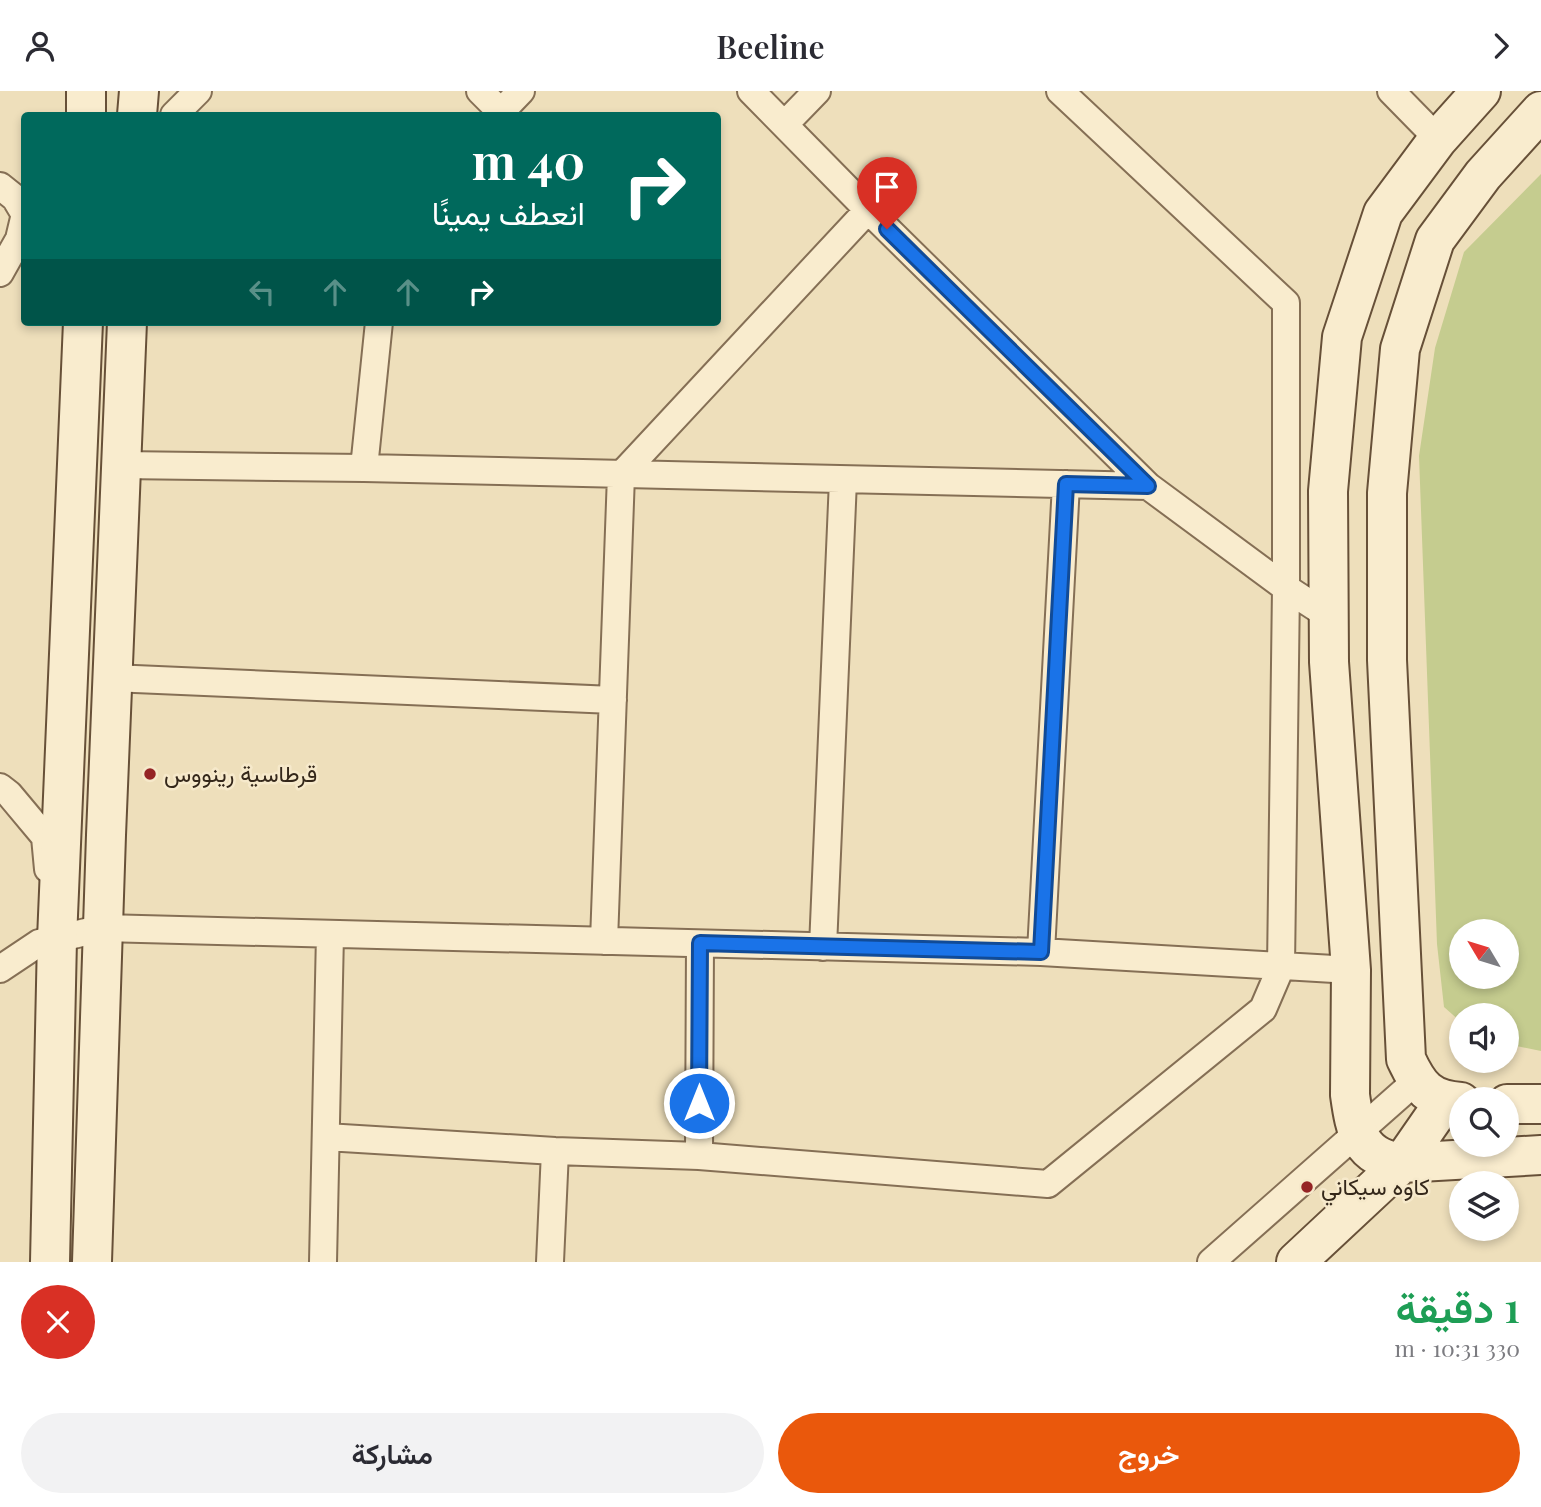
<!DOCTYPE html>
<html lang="ar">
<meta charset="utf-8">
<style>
body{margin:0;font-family:"Playfair Display",Vazirmatn,serif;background:#f2f2f3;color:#2b2b33;direction:rtl;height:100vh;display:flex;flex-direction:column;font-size:26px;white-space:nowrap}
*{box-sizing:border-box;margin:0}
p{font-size:23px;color:#7c7c81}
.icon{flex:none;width:38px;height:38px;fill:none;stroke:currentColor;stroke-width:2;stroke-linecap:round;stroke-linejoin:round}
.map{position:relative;height:1171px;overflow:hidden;direction:ltr}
.sheet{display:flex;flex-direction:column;background:#fff;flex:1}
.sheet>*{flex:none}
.top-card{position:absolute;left:21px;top:21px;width:700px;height:214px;border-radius:7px;box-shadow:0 4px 10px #0003;direction:rtl;background:#00695c;color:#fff;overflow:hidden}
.needle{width:46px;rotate:308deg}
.buttons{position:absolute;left:1449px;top:828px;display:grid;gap:14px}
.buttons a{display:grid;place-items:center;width:70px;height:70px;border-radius:50%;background:#fff;box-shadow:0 4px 10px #0003;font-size:35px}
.pin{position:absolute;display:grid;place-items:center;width:60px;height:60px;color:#fff;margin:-72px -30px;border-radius:50% 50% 50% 0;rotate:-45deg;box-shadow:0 0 7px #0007}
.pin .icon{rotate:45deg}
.me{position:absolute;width:77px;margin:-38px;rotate:0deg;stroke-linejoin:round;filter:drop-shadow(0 0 5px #0008)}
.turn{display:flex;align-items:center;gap:24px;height:147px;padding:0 21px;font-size:32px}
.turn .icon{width:91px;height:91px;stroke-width:2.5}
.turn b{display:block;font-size:49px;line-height:60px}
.lanes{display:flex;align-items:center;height:66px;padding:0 21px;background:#0003;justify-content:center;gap:35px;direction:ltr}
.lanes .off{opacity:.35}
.round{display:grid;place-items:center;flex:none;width:74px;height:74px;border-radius:37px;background:#f2f2f3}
.headline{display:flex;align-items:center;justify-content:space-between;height:119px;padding:0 21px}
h1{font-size:42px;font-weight:600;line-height:52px;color:#1e9e55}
.primary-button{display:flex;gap:14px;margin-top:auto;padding:14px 21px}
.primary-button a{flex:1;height:80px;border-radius:42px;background:#ea580c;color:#fff;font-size:28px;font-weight:600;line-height:80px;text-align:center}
.primary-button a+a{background:#f2f2f3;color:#2b2b33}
header{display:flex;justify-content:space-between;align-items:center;height:91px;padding:0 21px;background:#fff;font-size:32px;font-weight:600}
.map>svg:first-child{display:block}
.green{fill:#c5cc8f;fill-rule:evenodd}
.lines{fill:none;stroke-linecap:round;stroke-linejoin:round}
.street-casing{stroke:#856f55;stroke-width:30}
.secondary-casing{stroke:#675038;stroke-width:42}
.street{stroke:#f9ecce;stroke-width:26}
.secondary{stroke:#f9ecce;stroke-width:38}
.route-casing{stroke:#114b97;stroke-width:18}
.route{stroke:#1a73e8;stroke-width:12}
.poi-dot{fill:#952425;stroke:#f6e9cb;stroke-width:2.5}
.labels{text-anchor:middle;stroke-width:5;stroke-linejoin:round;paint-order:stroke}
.poi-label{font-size:23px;fill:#34271a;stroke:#f6e9cb;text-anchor:start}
</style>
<header><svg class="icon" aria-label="forward" viewBox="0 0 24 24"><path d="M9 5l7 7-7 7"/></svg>Beeline<svg class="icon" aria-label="person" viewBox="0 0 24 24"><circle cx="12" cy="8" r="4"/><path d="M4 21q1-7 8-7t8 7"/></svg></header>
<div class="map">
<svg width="1541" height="1171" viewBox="0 0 1541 1171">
<rect width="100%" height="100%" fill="#eedfbb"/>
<!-- green -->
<path class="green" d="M1541 83V960L1507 953V924H1461V931L1444 916 1437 853 1419 365 1435 257 1464 161ZM1461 840H1507V886H1461Z"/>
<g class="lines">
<defs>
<path id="street" d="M480 0 501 21
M751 0 868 119 1148 395
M1391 0 1438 48
M174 24 198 0
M498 24 521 0
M785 33 817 0
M0 95 15 107 24 122
M0 182 19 148 24 127
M121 374 364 377 1148 395 1286 497 1329 525
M364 377 379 231
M112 587 613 609
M0 696 9 703 45 746 48 778
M604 850 621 384 868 119
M823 856 843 389
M1041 861 1066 393
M0 878 39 852 103 837 1041 861 1351 879
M326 1046 555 1060 699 1065 1048 1093 1263 918 1281 876 1286 497V212L1060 0
M699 1065 700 853
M323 1171 330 843
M550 1171 555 1060
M1211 1171 1416 990"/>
<path id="secondary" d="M1481 0 1438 48 1383 122 1342 246 1328 400 1329 571 1351 879 1350 1004C1355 1040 1360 1067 1402 1072L1541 1064
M86 24V0
M137 24 139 0
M1461 1011C1429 1009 1419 996 1406 968L1387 569V402L1400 258 1435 149 1483 84 1541 20
M1507 1013H1541
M50 1171 57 848 83 231
M92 1171 106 744 127 231
M1296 1171 1402 1072 1445 1010"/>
</defs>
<!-- street casing -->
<use href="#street" class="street-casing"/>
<!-- secondary casing -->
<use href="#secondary" class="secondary-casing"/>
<!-- street -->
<use href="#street" class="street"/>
<!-- secondary -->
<use href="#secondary" class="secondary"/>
</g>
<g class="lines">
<defs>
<path id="route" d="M699 1012 700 852 1041 861 1066 393 1148 395 887 138"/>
</defs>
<!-- route casing -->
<use href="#route" class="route-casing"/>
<!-- route -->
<use href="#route" class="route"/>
</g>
<!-- markers -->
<g class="poi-dot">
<circle cx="150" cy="683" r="7"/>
<circle cx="1307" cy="1096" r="7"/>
</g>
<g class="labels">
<!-- poi labels -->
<g class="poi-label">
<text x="164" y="691">قرطاسية رينووس</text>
<text x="1321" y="1104">كاوه سيكاني</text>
</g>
</g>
</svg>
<div class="buttons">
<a><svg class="needle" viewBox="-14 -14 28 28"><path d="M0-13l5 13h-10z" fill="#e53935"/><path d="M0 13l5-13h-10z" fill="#7c7c81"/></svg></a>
<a><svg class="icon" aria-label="sound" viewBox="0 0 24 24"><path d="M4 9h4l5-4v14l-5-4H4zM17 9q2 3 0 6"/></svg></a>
<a><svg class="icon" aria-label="search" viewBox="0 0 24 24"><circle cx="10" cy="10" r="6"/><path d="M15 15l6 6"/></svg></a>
<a><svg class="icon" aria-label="layers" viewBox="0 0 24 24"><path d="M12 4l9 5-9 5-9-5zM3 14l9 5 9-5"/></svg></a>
</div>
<div class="pin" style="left:887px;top:138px;background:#d93025"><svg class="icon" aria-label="arrive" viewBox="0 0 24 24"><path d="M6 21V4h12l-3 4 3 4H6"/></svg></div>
<svg class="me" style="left:699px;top:1012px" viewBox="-20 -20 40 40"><circle r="17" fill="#1a73e8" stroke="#fff" stroke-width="3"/><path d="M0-11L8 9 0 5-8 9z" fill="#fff"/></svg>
<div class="top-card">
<div class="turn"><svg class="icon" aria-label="right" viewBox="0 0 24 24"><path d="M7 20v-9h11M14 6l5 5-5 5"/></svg><div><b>40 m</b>انعطف يمينًا</div></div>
<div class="lanes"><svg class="icon off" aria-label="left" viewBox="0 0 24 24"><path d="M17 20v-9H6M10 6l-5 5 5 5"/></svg><svg class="icon off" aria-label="ahead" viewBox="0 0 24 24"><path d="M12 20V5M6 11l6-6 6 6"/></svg><svg class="icon off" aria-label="ahead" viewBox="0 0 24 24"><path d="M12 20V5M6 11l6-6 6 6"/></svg><svg class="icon" aria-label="right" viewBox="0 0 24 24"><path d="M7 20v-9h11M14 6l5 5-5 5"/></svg></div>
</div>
</div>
<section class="sheet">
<div class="headline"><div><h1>1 دقيقة</h1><p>330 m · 10:31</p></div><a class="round" style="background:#d93025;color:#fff"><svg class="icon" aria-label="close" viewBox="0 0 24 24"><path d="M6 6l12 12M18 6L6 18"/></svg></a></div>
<div class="primary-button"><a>خروج</a><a>مشاركة</a></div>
</section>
